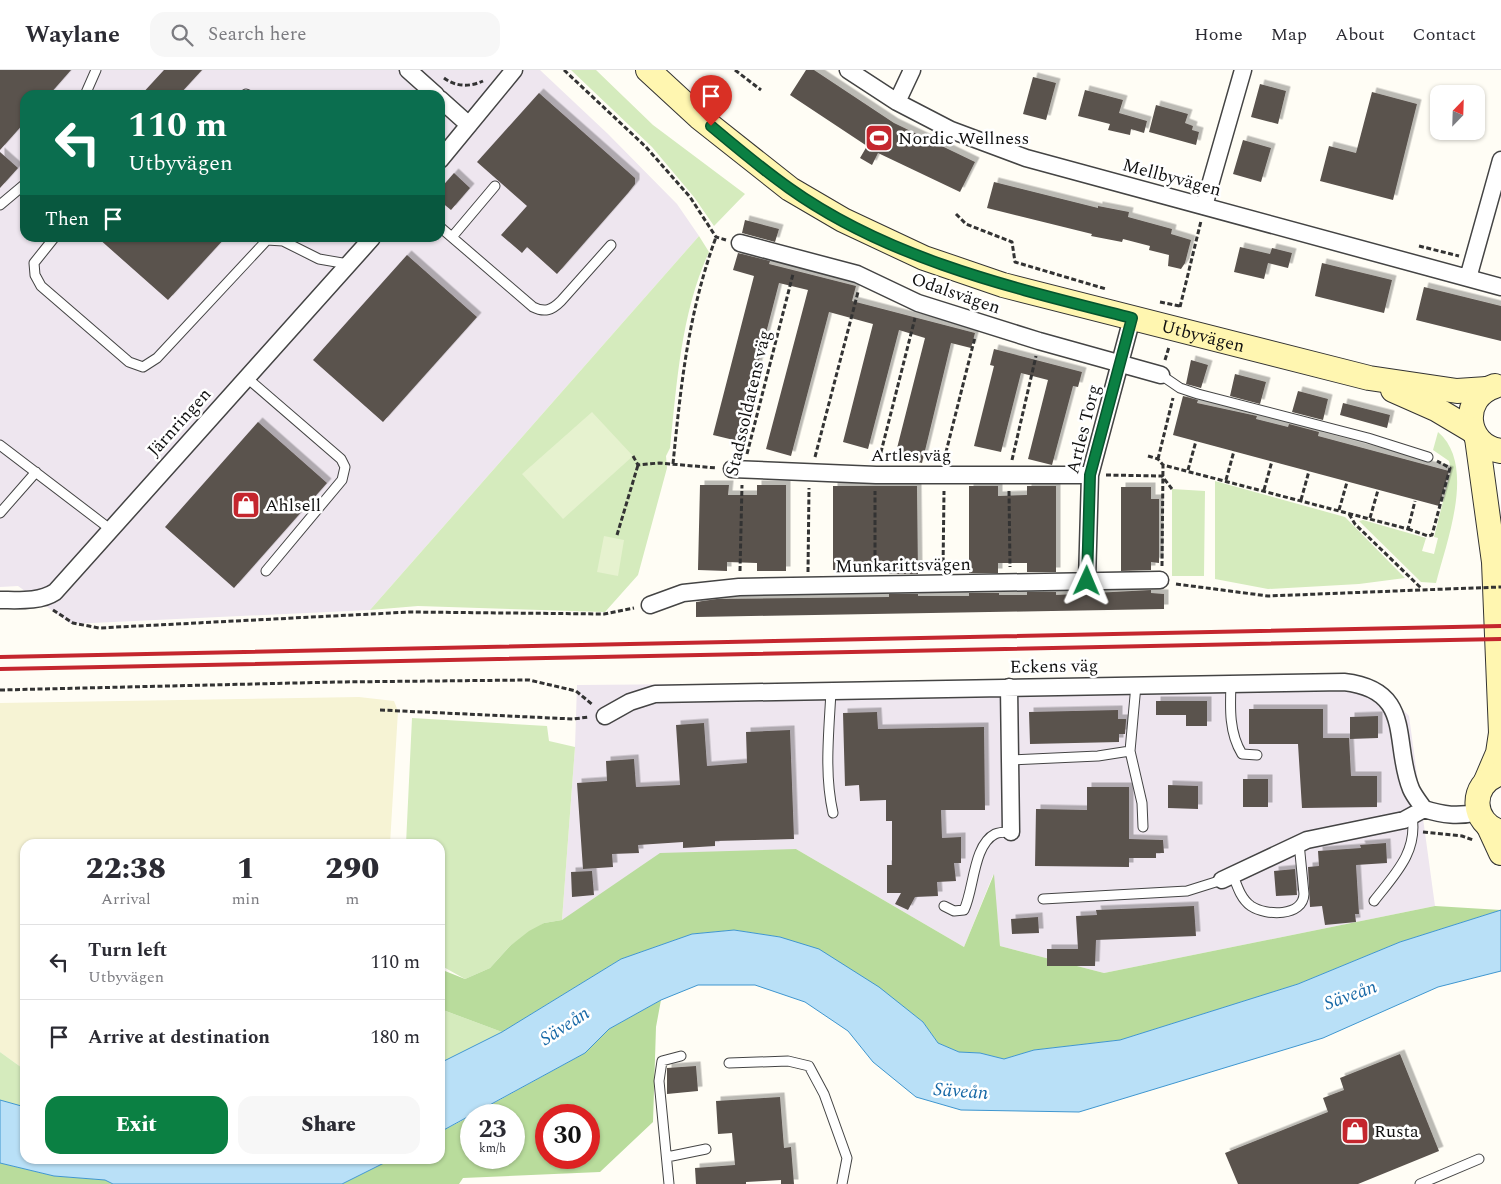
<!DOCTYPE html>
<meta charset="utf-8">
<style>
body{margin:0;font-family:Spectral,serif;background:#f7f7f7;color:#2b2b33;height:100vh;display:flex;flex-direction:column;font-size:19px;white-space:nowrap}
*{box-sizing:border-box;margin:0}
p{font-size:16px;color:#7c7c81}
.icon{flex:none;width:28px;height:28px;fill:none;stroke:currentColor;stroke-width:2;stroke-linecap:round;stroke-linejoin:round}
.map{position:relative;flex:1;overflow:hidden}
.details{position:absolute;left:20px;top:769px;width:425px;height:325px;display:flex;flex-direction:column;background:#fff;border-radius:15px;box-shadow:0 1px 4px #0004}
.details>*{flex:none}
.top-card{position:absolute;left:20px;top:20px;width:425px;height:152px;border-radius:15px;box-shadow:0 1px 4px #0004;background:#0b6e4f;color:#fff;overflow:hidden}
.needle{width:32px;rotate:23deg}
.controls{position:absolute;left:1430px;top:15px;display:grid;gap:10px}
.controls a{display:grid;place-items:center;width:55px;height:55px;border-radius:10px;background:#fff;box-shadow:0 1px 4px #0004;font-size:25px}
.speed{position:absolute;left:460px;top:1034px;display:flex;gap:10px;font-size:25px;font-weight:700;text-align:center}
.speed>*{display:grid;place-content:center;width:65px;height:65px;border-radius:50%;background:#fff;box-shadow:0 1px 4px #0004;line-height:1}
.speed small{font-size:12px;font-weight:400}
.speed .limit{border:8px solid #d22;background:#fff;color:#111}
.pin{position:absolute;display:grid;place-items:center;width:42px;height:42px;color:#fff;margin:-51px -21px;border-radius:50% 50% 50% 0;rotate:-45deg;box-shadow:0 0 5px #0007}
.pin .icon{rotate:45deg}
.me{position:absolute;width:55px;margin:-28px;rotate:1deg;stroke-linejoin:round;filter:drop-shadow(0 0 4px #0008)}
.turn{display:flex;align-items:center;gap:18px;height:105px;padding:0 25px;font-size:22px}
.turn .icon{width:65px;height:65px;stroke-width:2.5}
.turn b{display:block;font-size:35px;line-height:42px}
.then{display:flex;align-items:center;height:48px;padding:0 25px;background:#0003;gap:10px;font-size:19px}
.eta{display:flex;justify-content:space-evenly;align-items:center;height:85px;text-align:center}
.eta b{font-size:30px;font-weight:800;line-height:35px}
.action{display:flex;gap:10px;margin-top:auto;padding:10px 25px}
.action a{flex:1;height:58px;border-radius:15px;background:#0b8043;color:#fff;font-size:20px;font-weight:800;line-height:58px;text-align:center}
.action a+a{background:#f7f7f7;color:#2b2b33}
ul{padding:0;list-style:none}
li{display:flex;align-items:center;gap:15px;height:75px;padding:0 25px;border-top:1px solid #e1e1e2}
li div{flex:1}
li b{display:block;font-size:19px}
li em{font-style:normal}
header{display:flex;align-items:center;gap:30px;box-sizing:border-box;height:70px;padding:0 25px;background:#fff;border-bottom:1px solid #e1e1e2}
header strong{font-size:24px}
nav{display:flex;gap:28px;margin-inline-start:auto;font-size:18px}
.search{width:350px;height:45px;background:#f7f7f7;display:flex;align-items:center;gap:12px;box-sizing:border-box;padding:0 18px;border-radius:15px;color:#7c7c81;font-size:19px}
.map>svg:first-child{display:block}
.industrial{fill:#eee6ef;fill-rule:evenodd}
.farmland{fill:#f6f3d4}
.green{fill:#d5ebbd}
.forest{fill:#b9dc9c;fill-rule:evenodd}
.pitch{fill:#e6f2cf}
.water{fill:#b9e0f7;stroke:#3f96cf}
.building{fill:#5a524d;filter:url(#shadow)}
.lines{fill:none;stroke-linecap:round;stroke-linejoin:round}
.lane-casing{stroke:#444;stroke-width:11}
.street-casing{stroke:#444;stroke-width:19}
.secondary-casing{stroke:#333;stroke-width:26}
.path{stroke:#333;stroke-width:3;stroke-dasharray:5 2.5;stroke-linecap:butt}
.lane{stroke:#fff;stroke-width:9}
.street{stroke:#fff;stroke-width:16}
.secondary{stroke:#fff6b0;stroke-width:24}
.rail{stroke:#c4262e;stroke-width:4}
.path-bridge{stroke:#333;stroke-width:3;stroke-dasharray:5 2.5;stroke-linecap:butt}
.route-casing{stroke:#07532c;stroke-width:12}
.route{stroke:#0b8043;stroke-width:9}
.labels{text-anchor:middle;stroke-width:5;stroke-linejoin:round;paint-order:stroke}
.poi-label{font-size:18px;fill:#111;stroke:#fff;text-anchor:start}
.street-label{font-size:18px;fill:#111;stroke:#fff}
.water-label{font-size:19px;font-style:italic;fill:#1768a6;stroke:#fff}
</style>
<header>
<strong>Waylane</strong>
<div class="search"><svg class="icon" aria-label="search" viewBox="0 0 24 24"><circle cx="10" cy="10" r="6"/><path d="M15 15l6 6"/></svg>Search here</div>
<nav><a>Home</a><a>Map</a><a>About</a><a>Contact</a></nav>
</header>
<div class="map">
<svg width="1501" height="1114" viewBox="0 0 1501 1114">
<defs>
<filter id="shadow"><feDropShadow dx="4.5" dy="-4.5" stdDeviation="0" flood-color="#0004"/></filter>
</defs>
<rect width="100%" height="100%" fill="#fffdf5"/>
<!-- industrial -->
<path class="industrial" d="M0 0H540L608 64 677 134 699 166 370 540 71 554 18 516 0 517ZM25 25H440V168H25Z
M1361 609 1386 622 1409 646 1435 836 1104 903 1000 876 993 805 964 877 796 779 562 850 575 677 577 615Z"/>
<!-- farmland -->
<path class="farmland" d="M359 627 394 631 398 641 390 774H25V1000L0 982V633Z"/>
<!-- green -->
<path class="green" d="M571 0H596L653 55 745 124 714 156 694 127 652 77Z
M699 166 709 182C681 243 677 312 670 378L666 386 667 398 638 505 605 542 418 536 370 540Z
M1438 362C1477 395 1446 473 1436 513L1421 512 1359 451 1363 450 1426 468 1422 481 1434 484 1438 468 1434 467 1451 400 1449 391 1433 380Z
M1215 411 1345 447 1405 508 1359 514 1268 519 1215 509Z
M1172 419 1205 421 1204 506H1172Z
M412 648 547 656 549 671 575 677 562 850 544 853 510 876 490 898 465 909 440 895V774H406Z
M443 940 502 962 440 993V943Z
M0 982 25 1000V1037L0 1030Z"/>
<!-- forest -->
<path class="forest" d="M796 779 964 877 994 804 1000 876 1104 903 1435 836 1501 840 1400 872 1298 914 1120 970 1034 980 1004 989 980 983 959 982 938 973 923 952 901 935 780 867 734 860 692 864 621 889 502 962 443 940 440 936V899L465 909 490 898 510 876 529 861 544 853 562 850 660 783Z
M661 930 656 957 653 1052 600 1102 463 1108 459 1114H342L392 1089H440V1062L471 1046V1088H514V1045H472L585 983 609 959ZM546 1045H589V1088H546Z
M0 1093 54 1106 105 1110 113 1114H0Z"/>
<!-- pitch -->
<path class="pitch" d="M592 342 633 386 563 449 522 404Z
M604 466 624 470 618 506 597 502Z"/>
<!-- water -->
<path class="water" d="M1501 840V901L1438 917 1323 968 1079 1042 961 1040 916 1027 873 992 848 961 805 932 755 915H698L661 930 609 959 585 983 440 1062V993L502 962 621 889 692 864 734 860 780 867 819 879 879 917 923 952 938 973 959 982 980 983 1004 989 1034 980 1120 970 1298 914 1400 872Z
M0 1030 25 1037V1089H392L342 1114H113L105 1110 54 1106 0 1093Z"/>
<!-- building -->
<path class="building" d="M0 0H71L49 25H25V52L0 80Z
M164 0H202L179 25H141Z
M806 0H814L894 53 975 92 960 122 878 83 872 95 860 88 867 76 790 25Z
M1033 7 1056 13 1046 50 1023 44Z
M1260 14 1286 21 1278 54 1251 47Z
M1085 20 1123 30 1119 43 1147 51 1144 63 1131 59 1130 65 1108 60 1110 54 1078 46Z
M1372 22 1417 34 1393 130 1320 111 1329 76 1356 83Z
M539 23 635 108V114L628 123 557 204 527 177 522 183 501 165 527 136 477 92Z
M1156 35 1188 44 1185 53 1193 56 1192 60 1199 62 1196 75 1149 62Z
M1243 70 1271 78 1261 112 1233 104Z
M0 82 18 98 0 118Z
M454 103 470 118 451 140 440 131V119Z
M994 112 1098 138V136L1129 142 1128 147 1172 159 1171 164 1191 170 1185 193 1181 199 1168 196 1169 185 1149 180 1150 176 1123 169 1122 172 1091 166 1092 164 987 138Z
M745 150 779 159 775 172 742 163Z
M98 168H225L168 230Z
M1240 177 1270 184 1272 178 1292 183 1288 198 1268 193 1264 209 1234 202Z
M738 183 770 191 769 194 856 216 852 231 975 263 971 278 951 273 922 393 895 386 925 268 899 260 868 379 843 372 873 254 829 242 791 386 766 379 808 220 779 213 738 371 713 365 754 206 733 200Z
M407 185 477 247 383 352 313 290Z
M1322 193 1392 210 1384 243 1315 226Z
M1424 217 1501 236V271L1416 250Z
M994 279 1082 302 1078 317 1073 316 1052 395 1028 389 1048 310 1021 303 1001 382 974 376 994 296 990 295Z
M1191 290 1208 295 1201 318 1186 314Z
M1235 304 1266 312 1260 334 1230 326Z
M1298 321 1328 329 1323 350 1292 342Z
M1183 326 1198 330 1197 333 1257 346 1256 349 1288 357 1289 354 1319 362 1318 366 1449 401 1439 436 1173 365Z
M1343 333 1390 345 1387 358 1340 345Z
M258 352 327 413 234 518 165 457Z
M700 415H729L728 425H757V415H786V501H757V493L727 492V501L698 500Z
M833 416H917L918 504H889V494H863V501L833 500Z
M969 416H998V426L1027 425V416H1056V502H1027V493H998V503H969Z
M1121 417H1151V429H1159V493L1151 492V500L1121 501Z
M1151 520V523L1164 524V539L696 547V532L717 529 889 527V524H918V526H969V523H999V525H1027V522H1056V525Z
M1156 631H1207V656H1186V645H1156Z
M1249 639H1323V668H1349L1351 706H1377V737L1302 738 1298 674H1249Z
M1118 640V649H1126V651L1125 664H1119V672L1030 674 1029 642Z
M877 642 878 659 984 657 985 740H941L942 768 961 767V793H954L956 811 937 812 938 826 915 827 908 840 895 834 901 823H887V795H892V751H886V730L860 731 859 715 845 716 843 643Z
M1378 646V668L1350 669V647Z
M704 653 707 696 747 693 746 662 790 660 794 769 715 771V776L683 778V772L638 775 639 783 612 784 613 797 583 799 577 713 607 711 606 691 634 689 636 717 680 715 676 655Z
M1243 709H1268V737H1243Z
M1168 715 1198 716V739L1168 738Z
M1087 717H1129V769L1163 770 1164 783H1156V788H1129V797L1035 796 1036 739 1087 740Z
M1386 773 1387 793 1356 795 1359 844H1355L1356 852 1325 855 1322 836 1310 837 1308 797 1319 796 1318 781 1361 778 1360 775Z
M1295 799 1297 825 1276 826 1274 801Z
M592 801 594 825 572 827 571 802Z
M1194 836 1196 866 1096 870 1095 896H1047V879H1078L1076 846 1097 845 1096 840Z
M1038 847 1039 863 1012 864 1011 849Z
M1400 984 1439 1081 1358 1114H1238L1225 1083 1328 1042 1323 1028 1344 1020 1340 1008Z
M696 996 698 1021 667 1024V998Z
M780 1027 784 1078 791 1077 794 1114H781V1110L746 1112V1114H696L695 1098 735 1095 732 1063 718 1064 716 1031Z"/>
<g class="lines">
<defs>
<path id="lane" d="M246 24 248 25
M85 25 96 0
M0 135 25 114
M440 157 533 237C545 243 552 240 561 231L611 175
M452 167 495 116
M54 168 34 193 35 205 41 216 129 292 143 297 157 288 267 170 283 171 319 189 348 194
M1161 305 1180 318 1198 324 1368 368 1428 387
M246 307 341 389 345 397 342 410 266 501
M0 375 110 459
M0 443 36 402
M1231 614C1230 638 1229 663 1242 684L1257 685
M831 621C829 662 824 703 833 743
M1130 681 1142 733 1143 757
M1010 690 1098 686 1130 681 1136 615
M1233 805C1237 816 1241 829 1251 836 1266 846 1303 847 1304 824L1299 773
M1043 829 1187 821 1222 810
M1374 831C1395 804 1418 782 1412 746
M944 836 954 841 964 840C974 820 973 775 995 764 999 762 1006 762 1011 762
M729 993 788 991 809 996 824 1024 847 1088 842 1114
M667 1087 706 1079
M669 1114 659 1011 662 991 681 986
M1420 1114 1479 1089"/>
<path id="street" d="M408 0 436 25
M848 0 897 32 951 60 1026 88 1501 217
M440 29 469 55
M897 32 912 0
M440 90 514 0
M1204 136 1243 0
M740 173 857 204 918 233 1039 271 1161 305
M1468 208 1501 90
M732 399 876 405H1090
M1087 511 1090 405 1132 248
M0 530C18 530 40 532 55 522L372 168
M650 535 683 523 739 517 1160 510
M1009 617 1011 762
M605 646 630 632 655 624 1344 612C1415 620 1392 673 1411 719 1414 726 1420 733 1424 739 1443 745 1458 747 1478 742
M1222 810 1307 770 1404 750 1424 739"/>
<g id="secondary">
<path id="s1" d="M648 0 699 47 790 119 843 150 924 188 1003 215 1369 308 1457 321 1487 319"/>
<path d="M1495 316C1460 327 1464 376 1501 381"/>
<path d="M1393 320 1436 339 1473 361"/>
<path d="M1477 368 1494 492 1501 663 1498 683 1486 711"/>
<path d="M1499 704C1469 714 1471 754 1501 762"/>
<path d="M1489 757 1501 783"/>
</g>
</defs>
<!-- lane casing -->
<use href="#lane" class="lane-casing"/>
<!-- street casing -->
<use href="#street" class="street-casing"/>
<!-- secondary casing -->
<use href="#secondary" class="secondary-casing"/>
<!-- path -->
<path class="path" d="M564 0 646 77 690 127 716 167 726 170
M735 0 761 20
M444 8C456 17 470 17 483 11
M956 144 966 154 1012 172 1015 192 1106 219
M1419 176 1459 186
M1160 232 1180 236
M1180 237 1201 151
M1165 290 1169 277
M747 384 793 204
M633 386 638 395 659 393 717 398
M1148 386 1158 389 1163 395
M815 387 858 222
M1158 389 1173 328
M879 390 915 248
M944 390 975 267
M1012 390 1036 286
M673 394C681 314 688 244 716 167
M1188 400 1196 371
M1106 405 1162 406 1172 419
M1226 410 1234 381
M1264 420 1272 391
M1009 421 1010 497
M1301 430 1309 401
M1339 440 1347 412
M1349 444 1355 454 1421 518
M1370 448 1378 420
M1408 459 1428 466 1432 465 1450 398 1437 391
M617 465 638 395
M1162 496 1163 395 1408 459 1415 431
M875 500V421
M943 500 944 421
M740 501 742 415
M808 502 809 418
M1176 514 1268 526 1446 519
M53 540 73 553 99 558 410 542 604 544 634 538
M0 620 337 612 529 610 576 621 593 635
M380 640 573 649 589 647
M1423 762 1462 766 1473 770"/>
<!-- lane -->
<use href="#lane" class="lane"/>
<!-- street -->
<use href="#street" class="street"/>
<!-- secondary -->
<use href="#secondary" class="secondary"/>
<!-- rail -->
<path class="rail" d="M0 587 1501 556
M0 599 1501 569"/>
<!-- path-bridge -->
<path class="path-bridge" d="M1446 519 1501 517"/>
</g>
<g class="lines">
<defs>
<path id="route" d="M711 56C736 77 762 99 789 118 890 190 1014 218 1132 248L1090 405 1087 511"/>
</defs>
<!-- route casing -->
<use href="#route" class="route-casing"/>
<!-- route -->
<use href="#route" class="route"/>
</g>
<!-- icons -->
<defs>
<symbol id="stadium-square" viewBox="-11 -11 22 22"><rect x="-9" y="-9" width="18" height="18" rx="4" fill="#c4262e" stroke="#fff"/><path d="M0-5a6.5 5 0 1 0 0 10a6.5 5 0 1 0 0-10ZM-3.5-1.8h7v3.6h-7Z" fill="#fff"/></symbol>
<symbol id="shop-square" viewBox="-11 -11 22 22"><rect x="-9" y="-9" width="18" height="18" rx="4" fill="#c4262e" stroke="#fff"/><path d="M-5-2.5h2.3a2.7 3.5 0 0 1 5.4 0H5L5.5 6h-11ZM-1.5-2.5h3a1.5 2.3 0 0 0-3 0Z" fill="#fff"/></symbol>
</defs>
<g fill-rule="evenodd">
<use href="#stadium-square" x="863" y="52" width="32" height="32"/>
<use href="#shop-square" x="230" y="419" width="32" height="32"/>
<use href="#shop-square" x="1339" y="1045" width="32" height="32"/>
</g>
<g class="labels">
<!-- poi labels -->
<g class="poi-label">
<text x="898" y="74">Nordic Wellness</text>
<text x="265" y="441">Ahlsell</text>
<text x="1374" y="1067">Rusta</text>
</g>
<!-- street labels -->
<g class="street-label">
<text transform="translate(1172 107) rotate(15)" y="6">Mellbyvägen</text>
<text transform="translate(956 223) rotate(19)" y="6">Odalsvägen</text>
<text dy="6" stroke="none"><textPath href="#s1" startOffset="626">Utbyvägen</textPath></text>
<text transform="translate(748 333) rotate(-77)" y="6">Stadssoldatens väg</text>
<text transform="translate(179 352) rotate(-48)" y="6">Järnringen</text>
<text transform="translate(1083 359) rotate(-76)" y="6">Artles Torg</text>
<text x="911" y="391">Artles väg</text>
<text transform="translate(903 495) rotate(-1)" y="6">Munkarittsvägen</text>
<text transform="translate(1054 596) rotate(-1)" y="6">Eckens väg</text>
</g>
<!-- water labels -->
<g class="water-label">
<text transform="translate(1350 924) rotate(-20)" y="7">Säveån</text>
<text transform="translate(564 955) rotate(-33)" y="7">Säveån</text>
<text transform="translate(961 1020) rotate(4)" y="7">Säveån</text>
</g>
</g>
</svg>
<div class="controls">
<a><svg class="needle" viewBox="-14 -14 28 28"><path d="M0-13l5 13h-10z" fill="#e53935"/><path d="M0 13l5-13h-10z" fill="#7c7c81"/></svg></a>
</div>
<div class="speed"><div>23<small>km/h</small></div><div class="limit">30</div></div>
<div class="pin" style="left:711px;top:56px;background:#d93025"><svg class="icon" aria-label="arrive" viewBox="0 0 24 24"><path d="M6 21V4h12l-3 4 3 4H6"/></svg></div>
<svg class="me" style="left:1087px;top:511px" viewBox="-20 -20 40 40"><path d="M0-17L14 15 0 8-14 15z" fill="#0b8043" stroke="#fff" stroke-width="4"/></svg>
<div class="top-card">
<div class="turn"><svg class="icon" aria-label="left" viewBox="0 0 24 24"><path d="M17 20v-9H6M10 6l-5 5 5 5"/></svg><div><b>110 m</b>Utbyvägen</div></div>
<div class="then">Then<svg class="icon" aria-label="arrive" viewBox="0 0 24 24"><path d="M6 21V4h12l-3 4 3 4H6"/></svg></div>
</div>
<section class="details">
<div class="eta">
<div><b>22:38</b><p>Arrival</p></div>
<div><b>1</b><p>min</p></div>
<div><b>290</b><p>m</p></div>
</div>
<ul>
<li><svg class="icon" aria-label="left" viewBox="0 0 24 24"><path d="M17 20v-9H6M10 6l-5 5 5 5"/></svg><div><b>Turn left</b><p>Utbyvägen</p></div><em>110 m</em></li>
<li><svg class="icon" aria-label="arrive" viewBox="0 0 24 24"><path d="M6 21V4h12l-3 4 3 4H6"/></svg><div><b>Arrive at destination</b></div><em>180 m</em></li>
</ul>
<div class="action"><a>Exit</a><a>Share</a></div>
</section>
</div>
